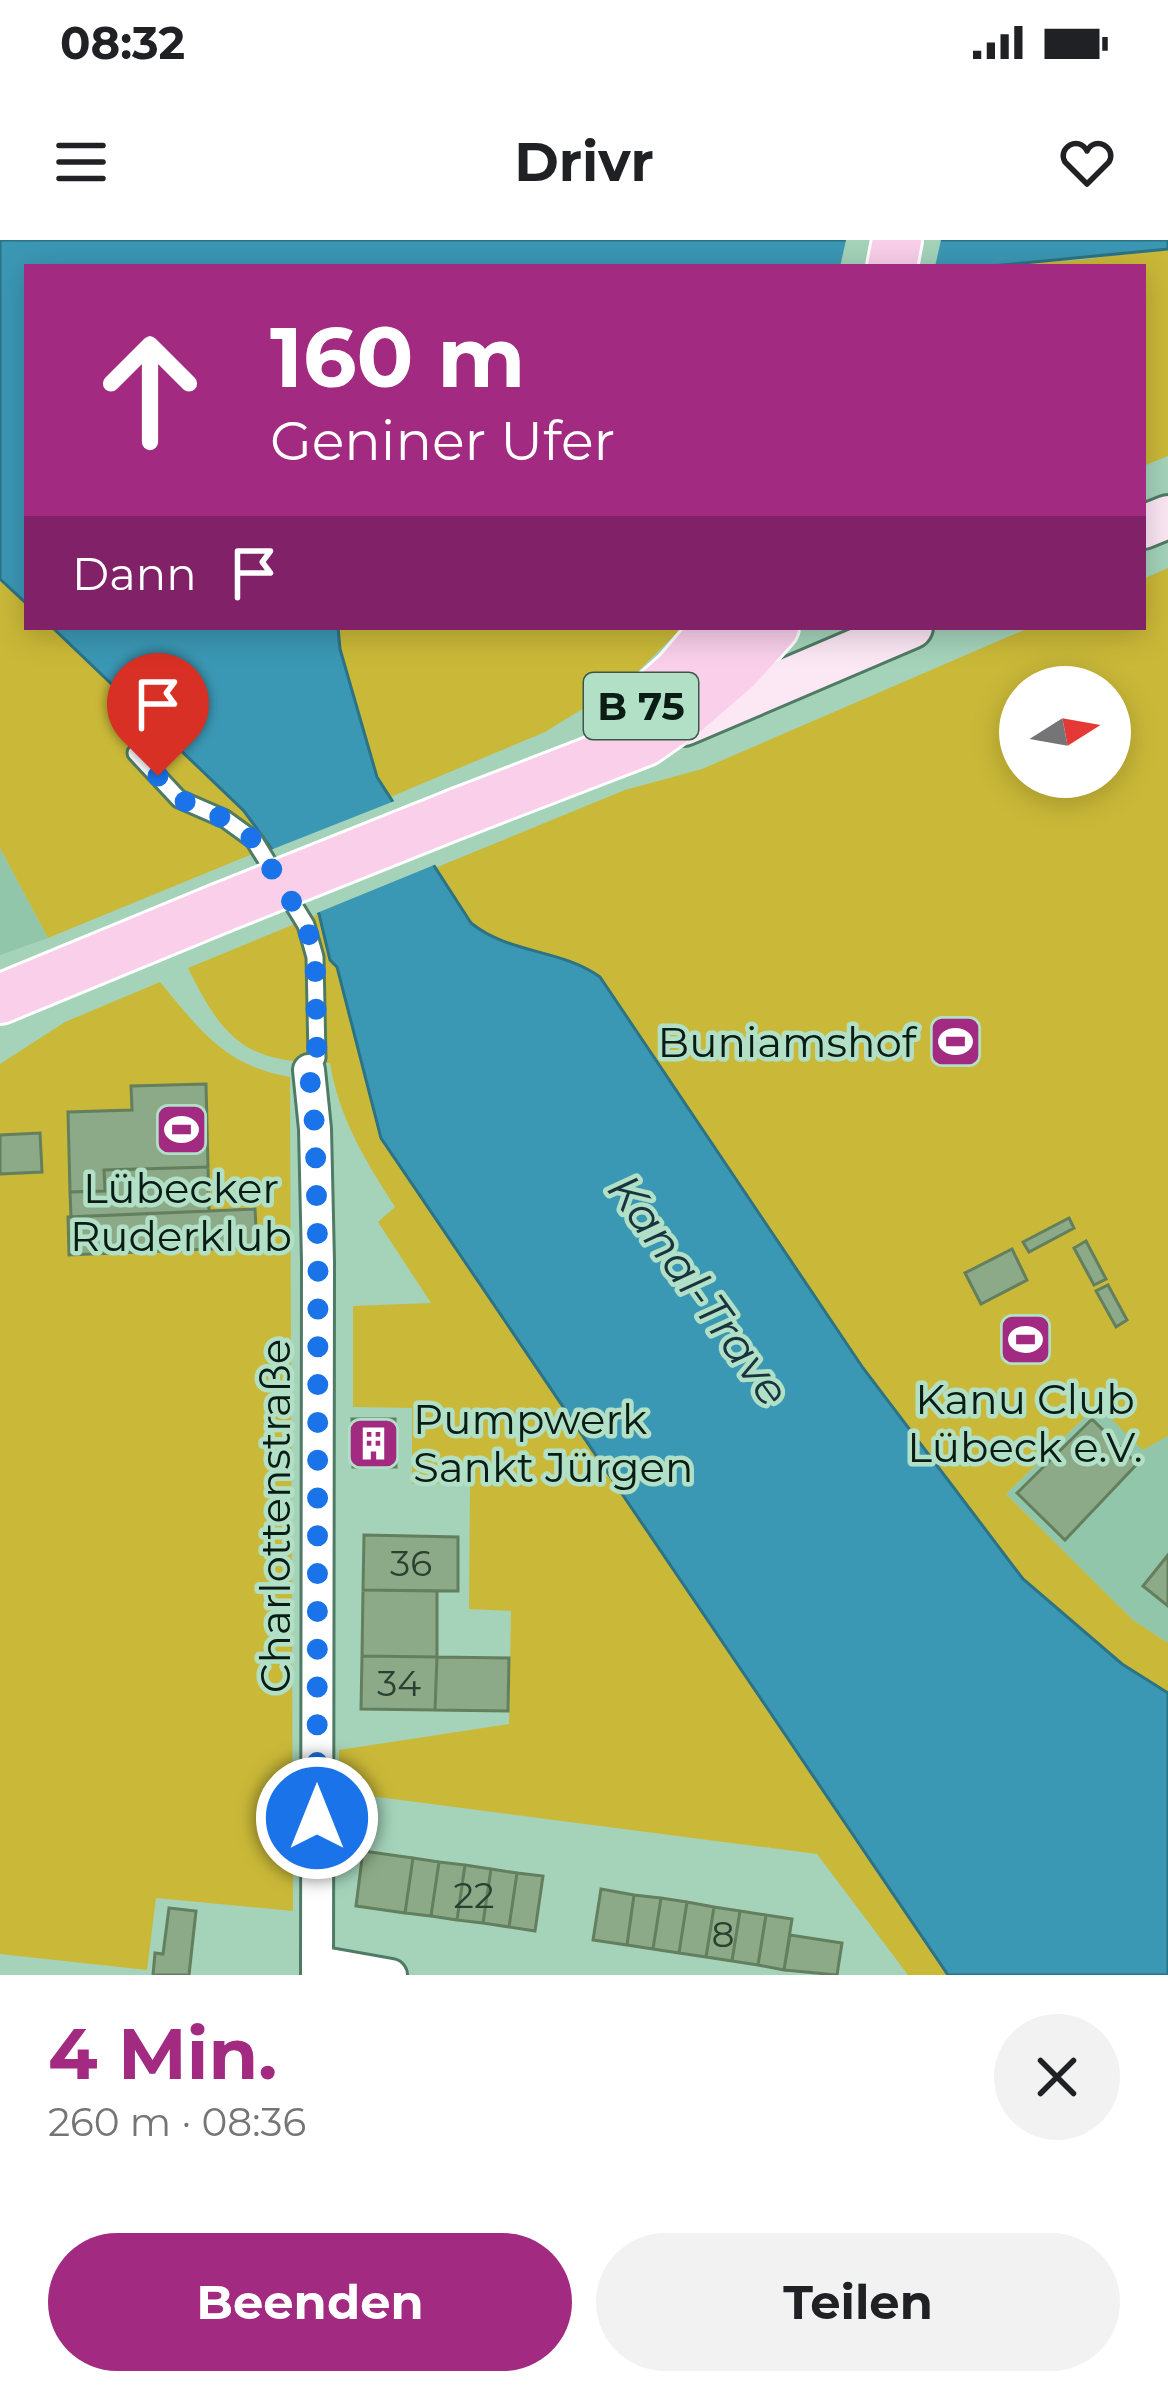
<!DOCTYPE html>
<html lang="de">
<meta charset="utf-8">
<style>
body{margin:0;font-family:Montserrat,sans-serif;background:#f2f2f2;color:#202124;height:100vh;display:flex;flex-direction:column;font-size:45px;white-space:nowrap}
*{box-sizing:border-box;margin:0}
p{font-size:39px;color:#757577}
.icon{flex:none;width:66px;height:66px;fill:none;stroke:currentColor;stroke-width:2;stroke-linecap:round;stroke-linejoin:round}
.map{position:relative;height:1735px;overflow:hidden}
.sheet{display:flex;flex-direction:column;background:#fff;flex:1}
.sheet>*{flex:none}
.guide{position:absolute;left:24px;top:24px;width:1122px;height:366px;border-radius:0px;box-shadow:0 6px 30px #0003;background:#a22a81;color:#fff;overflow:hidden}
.needle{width:78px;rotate:79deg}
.controls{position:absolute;left:999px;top:426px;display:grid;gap:24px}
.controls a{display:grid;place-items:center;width:132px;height:132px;border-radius:50%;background:#fff;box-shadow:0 6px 30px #0003;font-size:60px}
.pin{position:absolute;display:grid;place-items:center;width:102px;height:102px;color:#fff;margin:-123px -51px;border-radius:50% 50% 50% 0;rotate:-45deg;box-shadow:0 0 12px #0007}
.pin .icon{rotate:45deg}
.me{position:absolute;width:132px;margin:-66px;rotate:0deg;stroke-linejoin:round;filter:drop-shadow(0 0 9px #0008)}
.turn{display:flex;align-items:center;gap:42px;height:252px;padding:0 48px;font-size:54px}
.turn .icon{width:156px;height:156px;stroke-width:2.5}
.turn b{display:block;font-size:84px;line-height:102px}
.then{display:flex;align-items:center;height:114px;padding:0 48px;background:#0003;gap:24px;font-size:45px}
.round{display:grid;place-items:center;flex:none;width:126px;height:126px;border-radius:63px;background:#f2f2f2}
.head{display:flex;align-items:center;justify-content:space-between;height:204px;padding:0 48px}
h1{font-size:72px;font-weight:700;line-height:90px;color:#a22a81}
.action{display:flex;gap:24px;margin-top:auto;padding:24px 48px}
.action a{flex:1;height:138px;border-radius:72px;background:#a22a81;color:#fff;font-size:48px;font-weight:700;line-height:138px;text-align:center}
.action a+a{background:#f2f2f2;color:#202124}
.status{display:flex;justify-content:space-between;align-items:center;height:84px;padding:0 60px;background:#fff;direction:ltr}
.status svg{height:33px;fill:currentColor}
header{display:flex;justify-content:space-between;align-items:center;height:156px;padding:0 48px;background:#fff;font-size:54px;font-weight:700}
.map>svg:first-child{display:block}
.built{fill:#91c6ab}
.green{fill:#cab938;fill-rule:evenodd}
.water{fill:#3b98b5;stroke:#2c7385;stroke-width:3}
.pier{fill:#a4d3ba}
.building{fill:#8caa87;stroke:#637f5e;stroke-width:3}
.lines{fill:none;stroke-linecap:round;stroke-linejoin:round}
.lane-casing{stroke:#4f7b65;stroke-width:21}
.street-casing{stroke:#4f7b65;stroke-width:36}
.secondary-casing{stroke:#4f7b65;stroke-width:48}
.primary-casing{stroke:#fff;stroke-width:54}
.lane{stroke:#fff;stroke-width:15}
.street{stroke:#fff;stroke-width:30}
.secondary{stroke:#fce7f4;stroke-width:42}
.primary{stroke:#f9cfe9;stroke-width:48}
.primary-bridge-casing{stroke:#fff;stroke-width:54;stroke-linecap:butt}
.primary-bridge{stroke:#f9cfe9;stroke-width:48}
.route{stroke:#1a73e8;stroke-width:21;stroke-dasharray:0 37.8}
.labels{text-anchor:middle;stroke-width:9;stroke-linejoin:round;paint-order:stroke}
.number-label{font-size:36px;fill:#2a4031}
.shield{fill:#b1e0c7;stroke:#3c574a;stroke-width:3}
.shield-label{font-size:39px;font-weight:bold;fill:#0a1c14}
.poi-label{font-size:42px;fill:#0a1c14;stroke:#b1e0c7}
.street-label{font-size:42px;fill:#0a1c14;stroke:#b1e0c7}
.water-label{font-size:45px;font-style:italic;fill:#18343e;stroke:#b1e0c7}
</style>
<div class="status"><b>08:32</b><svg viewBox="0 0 49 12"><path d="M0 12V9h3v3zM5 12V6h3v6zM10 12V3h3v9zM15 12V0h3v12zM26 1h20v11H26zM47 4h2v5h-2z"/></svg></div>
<header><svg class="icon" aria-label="menu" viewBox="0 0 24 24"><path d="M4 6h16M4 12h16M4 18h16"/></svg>Drivr<svg class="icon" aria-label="heart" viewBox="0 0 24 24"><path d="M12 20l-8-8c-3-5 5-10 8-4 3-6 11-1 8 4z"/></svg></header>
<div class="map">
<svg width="1168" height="1735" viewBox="0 0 1168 1735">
<rect width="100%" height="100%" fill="#a4d3ba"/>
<!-- built -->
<path class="built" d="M0 608 48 698 0 715Z
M1097 1165 1143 1209 1168 1196V1403L1133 1380 1006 1254Z"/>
<!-- green -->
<path class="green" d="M1168 9V216L1143 226V27H941L1079 20Z
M1168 328V1196L1143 1210 1097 1165 1006 1254 1133 1380 1168 1403V1453L1122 1424 1023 1339 863 1128 600 738C563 710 503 718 472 683 458 668 447 646 435 628L625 550 702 529 1031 387H1143V339ZM1020 447H1110V537H1020Z
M0 339 27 364V387H52L244 571 272 606 48 698 0 608Z
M338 387H683L628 441 545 492 388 558 377 537 340 409Z
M319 674 329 720 337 727 381 898 948 1735H908L817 1614 339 1552V1510L509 1484 511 1371 469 1369 470 1243 412 1244V1168L353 1167V1066L431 1063 378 982 395 967C365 920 339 878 330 823 246 823 224 801 188 728Z
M160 742C200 790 225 826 290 837L293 1671 156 1658 147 1730 0 1714V824L65 782Z"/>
<!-- water -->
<path class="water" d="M0 0H1168V9L992 26 27 27V364L0 339Z
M52 387H338L340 409 377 537 471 683C509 714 562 709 600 737L863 1128 1023 1339 1122 1424 1168 1453V1735H948L381 898 337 727 330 720 319 674 244 571Z"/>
<!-- pier -->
<path class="pier" d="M846 0H941L935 27H840Z
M397 560 439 623 312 675 268 611Z"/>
<!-- building -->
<path class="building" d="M206 844 208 927 104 930 105 951 70 952 68 872 132 870 131 846Z
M40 893 42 932 0 934V895Z
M208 927 209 971 71 977 70 952 105 951 104 930Z
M255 969 257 1007 69 1015 68 977Z
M1069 978 1074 988 1029 1012 1023 1002Z
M1086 1001 1106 1039 1094 1045 1074 1008Z
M1012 1009 1027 1040 981 1064 965 1033Z
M1108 1045 1127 1080 1116 1087 1096 1051Z
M352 1179H395L396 1227H353Z
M1092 1179 1137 1224 1065 1300 1017 1253Z
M364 1295 458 1297V1351L363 1350Z
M1168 1315V1366L1143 1346Z
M363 1350 437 1351V1417L362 1416Z
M362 1416 437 1417 435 1470 361 1469Z
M437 1417 509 1418 508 1471 435 1470Z
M363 1611 413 1618 405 1673 356 1666Z
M413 1618 439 1622 431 1676 405 1673Z
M439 1622 465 1625 457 1680 431 1676Z
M465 1625 491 1629 483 1683 457 1680Z
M491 1629 517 1633 509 1687 483 1683Z
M517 1633 543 1636 535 1691 509 1687Z
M601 1649 634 1655 627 1705 593 1700Z
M634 1655 661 1658 653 1709 627 1705Z
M661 1658 687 1662 679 1713 653 1709Z
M687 1662 714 1667 706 1717 679 1713Z
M714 1667 740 1671 732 1721 706 1717Z
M169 1668 196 1671 189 1735H153L155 1713 163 1714Z
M740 1671 766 1675 758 1725 732 1721Z
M766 1675 792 1679 784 1730 758 1725Z
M790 1695 842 1703 837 1735 784 1730Z"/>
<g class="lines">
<defs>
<path id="lane" d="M136 513 179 559 225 579 254 600 306 685 315 717 317 818 309 830"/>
<path id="street" d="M309 830 315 889 318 1022 317 1735
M318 1722 391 1735"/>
<path id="secondary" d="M1143 287 1168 277
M684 484 911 387"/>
<path id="primary" d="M892 27 897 0
M612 492 678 433 717 387
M456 574 645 501 685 473 738 427 774 387
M0 759 223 667"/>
</defs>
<!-- lane casing -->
<use href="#lane" class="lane-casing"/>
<!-- street casing -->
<use href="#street" class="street-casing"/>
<!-- secondary casing -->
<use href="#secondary" class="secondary-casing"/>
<!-- primary casing -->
<use href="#primary" class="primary-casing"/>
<!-- lane -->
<use href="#lane" class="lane"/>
<!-- street -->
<use href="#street" class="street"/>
<!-- secondary -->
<use href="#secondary" class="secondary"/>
<!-- primary -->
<use href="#primary" class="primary"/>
<defs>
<path id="primary-bridge" d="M223 667 456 574"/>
</defs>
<!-- primary-bridge casing -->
<use href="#primary-bridge" class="primary-bridge-casing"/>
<!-- primary-bridge -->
<use href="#primary-bridge" class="primary-bridge"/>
</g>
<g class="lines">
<!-- route -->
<path class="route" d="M158 536 179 559 225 579 254 600 306 685 315 716 317 818 309 830 315 889 318 1022 317 1578"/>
</g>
<!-- icons -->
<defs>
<symbol id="stadium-square" viewBox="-11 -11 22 22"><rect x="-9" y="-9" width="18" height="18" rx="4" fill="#a22a81" stroke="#b1e0c7"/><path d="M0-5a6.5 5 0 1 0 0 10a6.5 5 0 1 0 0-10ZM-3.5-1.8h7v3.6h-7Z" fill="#fff"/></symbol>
<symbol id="building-square" viewBox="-11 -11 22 22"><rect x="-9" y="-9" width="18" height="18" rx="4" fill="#a22a81" stroke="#b1e0c7"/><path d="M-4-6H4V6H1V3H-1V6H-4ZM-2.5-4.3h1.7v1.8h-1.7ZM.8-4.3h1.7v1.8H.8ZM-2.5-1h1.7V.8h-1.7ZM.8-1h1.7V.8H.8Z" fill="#fff"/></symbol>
</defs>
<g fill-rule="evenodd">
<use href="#stadium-square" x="926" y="772" width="59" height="59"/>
<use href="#stadium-square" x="152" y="860" width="59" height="59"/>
<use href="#stadium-square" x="996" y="1070" width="59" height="59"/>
<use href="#building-square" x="344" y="1174" width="59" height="59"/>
</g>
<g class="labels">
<!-- number labels -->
<g class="number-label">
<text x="411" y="1336">36</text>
<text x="399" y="1456">34</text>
<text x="474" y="1668">22</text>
<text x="723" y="1707">8</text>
</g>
<!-- shield labels -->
<rect class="shield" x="584" y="433" width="114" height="66" rx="9"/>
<g class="shield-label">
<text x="641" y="480">B 75</text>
</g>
<!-- poi labels -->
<g class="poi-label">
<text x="916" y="817" text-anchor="end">Buniamshof</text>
<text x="181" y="963">Lübecker<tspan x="181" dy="48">Ruderklub</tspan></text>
<text x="1025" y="1174">Kanu Club<tspan x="1025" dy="48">Lübeck e.V.</tspan></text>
<text x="413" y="1194" text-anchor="start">Pumpwerk<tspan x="413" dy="48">Sankt Jürgen</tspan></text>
</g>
<!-- street labels -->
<g class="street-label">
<text transform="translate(275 1276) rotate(-90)" y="15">Charlottenstraße</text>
</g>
<!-- water labels -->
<g class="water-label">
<text transform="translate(699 1050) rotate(54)" y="16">Kanal-Trave</text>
</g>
</g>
</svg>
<div class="controls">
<a><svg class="needle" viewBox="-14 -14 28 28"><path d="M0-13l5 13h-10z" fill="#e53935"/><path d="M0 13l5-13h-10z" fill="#757577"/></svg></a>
</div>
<div class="pin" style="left:158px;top:536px;background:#d93025"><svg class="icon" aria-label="arrive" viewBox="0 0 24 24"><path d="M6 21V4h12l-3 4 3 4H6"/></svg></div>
<svg class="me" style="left:317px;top:1578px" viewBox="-20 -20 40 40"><circle r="17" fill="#1a73e8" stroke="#fff" stroke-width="3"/><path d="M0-11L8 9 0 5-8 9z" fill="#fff"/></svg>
<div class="guide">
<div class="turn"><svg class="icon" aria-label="ahead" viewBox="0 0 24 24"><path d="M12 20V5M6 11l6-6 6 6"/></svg><div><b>160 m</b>Geniner Ufer</div></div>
<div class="then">Dann<svg class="icon" aria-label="arrive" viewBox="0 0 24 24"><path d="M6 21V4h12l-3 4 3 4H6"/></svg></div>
</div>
</div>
<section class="sheet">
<div class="head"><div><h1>4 Min.</h1><p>260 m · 08:36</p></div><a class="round"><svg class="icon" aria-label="close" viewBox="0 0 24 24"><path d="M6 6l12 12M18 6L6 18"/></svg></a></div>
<div class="action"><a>Beenden</a><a>Teilen</a></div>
</section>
